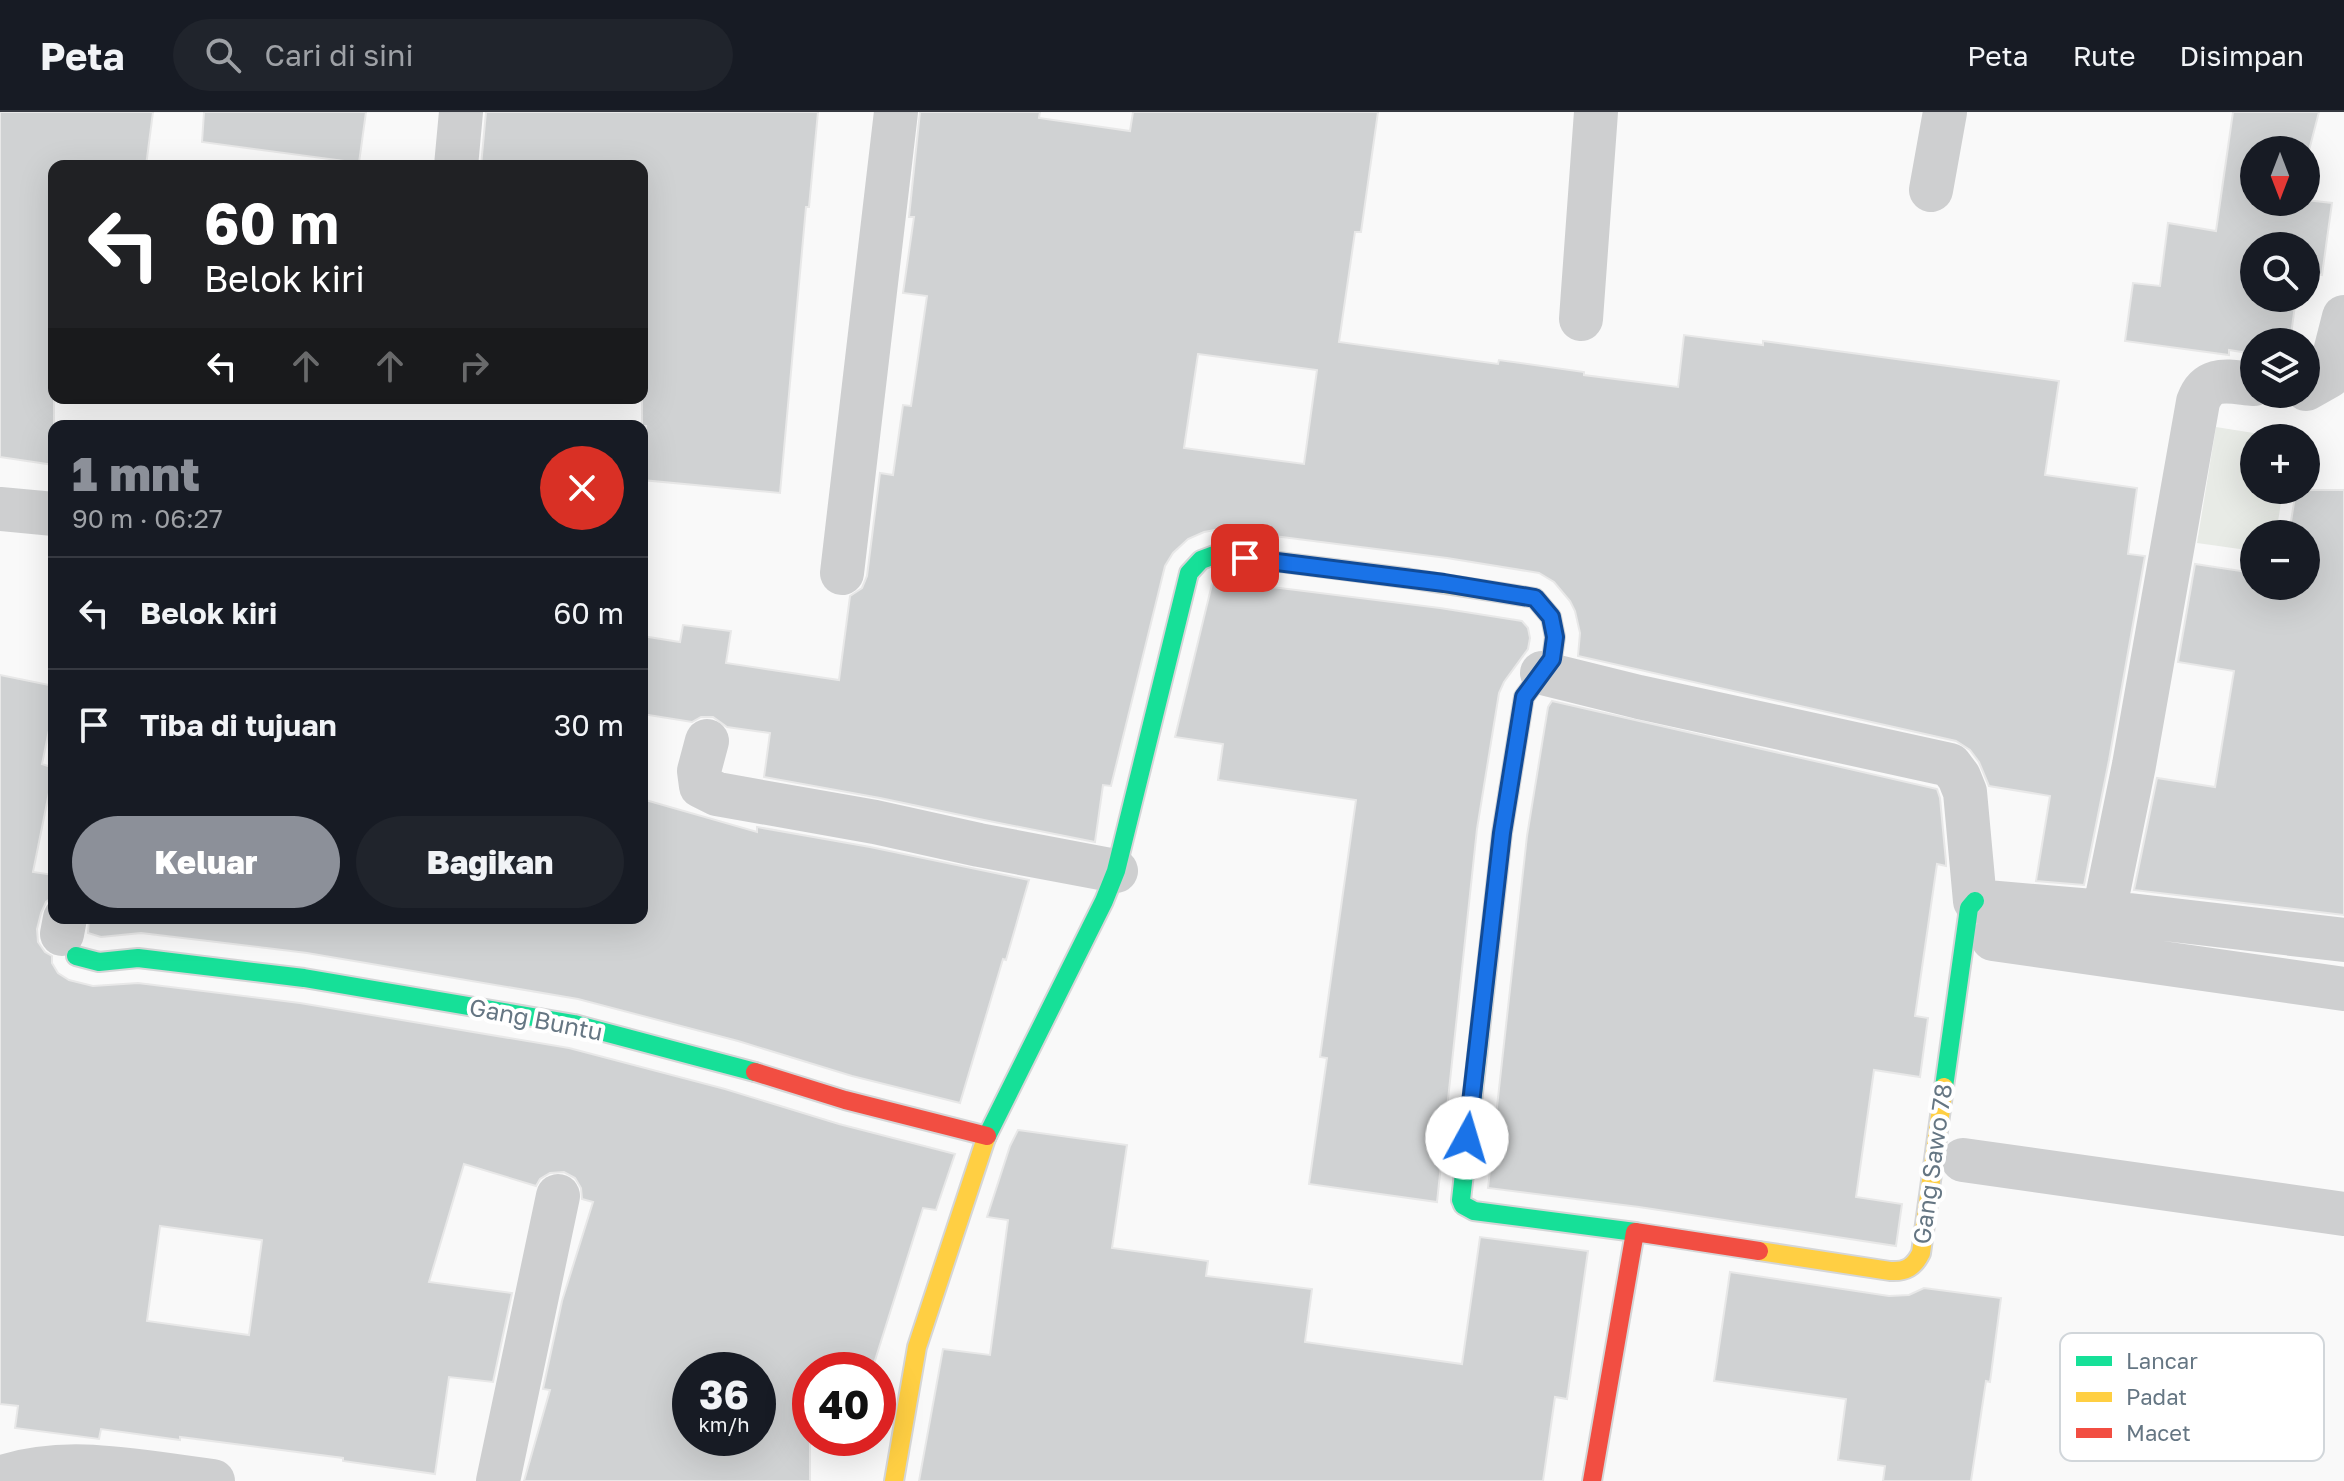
<!DOCTYPE html>
<html lang="id">
<meta charset="utf-8">
<style>
body{margin:0;font-family:"Golos Text",sans-serif;background:#20242c;color:#f1f3f6;height:100vh;display:flex;flex-direction:column;font-size:30px;white-space:nowrap}
*{box-sizing:border-box;margin:0}
p{font-size:26px;color:#9ea1a6}
.icon{flex:none;width:44px;height:44px;fill:none;stroke:currentColor;stroke-width:2;stroke-linecap:round;stroke-linejoin:round}
.map{position:relative;flex:1;overflow:hidden}
.details{position:absolute;left:48px;top:308px;width:600px;height:504px;display:flex;flex-direction:column;background:#171b24;border-radius:16px;box-shadow:0 8px 32px #0002}
.details>*{flex:none}
.hud{position:absolute;left:48px;top:48px;width:600px;height:244px;border-radius:16px;box-shadow:0 8px 32px #0002;background:#202124;color:#fff;overflow:hidden}
.needle{width:52px;rotate:180deg}
.fabs{position:absolute;left:2240px;top:24px;display:grid;gap:16px}
.fabs a{display:grid;place-items:center;width:80px;height:80px;border-radius:50%;background:#171b24;box-shadow:0 8px 32px #0002;font-size:40px}
.speed{position:absolute;left:672px;top:1240px;display:flex;gap:16px;font-size:40px;font-weight:700;text-align:center}
.speed>*{display:grid;place-content:center;width:104px;height:104px;border-radius:50%;background:#171b24;box-shadow:0 8px 32px #0002;line-height:1}
.speed small{font-size:20px;font-weight:400}
.speed .limit{border:12px solid #d22;background:#fff;color:#111}
.pin{position:absolute;display:grid;place-items:center;width:68px;height:68px;color:#fff;margin:-34px;border-radius:16px;box-shadow:0 4px 12px #0006}
.me{position:absolute;width:88px;margin:-44px;rotate:6deg;stroke-linejoin:round;filter:drop-shadow(0 0 6px #0008)}
.turn{display:flex;align-items:center;gap:28px;height:168px;padding:0 24px;font-size:36px}
.turn .icon{width:104px;height:104px;stroke-width:2.5}
.turn b{display:block;font-size:56px;line-height:68px}
.lanes{display:flex;align-items:center;height:76px;padding:0 24px;background:#0003;justify-content:center;gap:40px;direction:ltr}
.lanes .off{opacity:.35}
.round{display:grid;place-items:center;flex:none;width:84px;height:84px;border-radius:42px;background:#20242c}
.headline{display:flex;align-items:center;justify-content:space-between;height:136px;padding:0 24px}
h1{font-size:48px;font-weight:800;line-height:60px;color:#8c9099}
.action{display:flex;gap:16px;margin-top:auto;padding:16px 24px}
.action a{flex:1;height:92px;border-radius:48px;background:#8c9099;color:#fff;font-size:32px;font-weight:800;line-height:92px;text-align:center}
.action a+a{background:#20242c;color:#f1f3f6}
ul{padding:0;list-style:none}
li{display:flex;align-items:center;gap:24px;height:112px;padding:0 24px;border-top:2px solid #363941}
li div{flex:1}
li b{display:block;font-size:30px}
li em{font-style:normal}
header{display:flex;align-items:center;gap:48px;box-sizing:border-box;height:112px;padding:0 40px;background:#171b24;border-bottom:2px solid #363941}
header strong{font-size:38px}
nav{display:flex;gap:44px;margin-inline-start:auto;font-size:28px}
.search{width:560px;height:72px;background:#20242c;display:flex;align-items:center;gap:20px;box-sizing:border-box;padding:0 28px;border-radius:44px;color:#9ea1a6;font-size:30px}
.map>svg:first-child{display:block}
.green{fill:#e8ebe6}
.building{fill:#d0d2d3;stroke:#e8e8e8;stroke-width:2;fill-rule:evenodd}
.lines{fill:none;stroke-linecap:round;stroke-linejoin:round}
.fast-casing{stroke:#d5d6d7;stroke-width:22}
.slow-casing{stroke:#d5d6d7;stroke-width:22}
.jam-casing{stroke:#d5d6d7;stroke-width:22}
.street{stroke:#cecfd0;stroke-width:44}
.fast{stroke:#16e098;stroke-width:18}
.slow{stroke:#ffcf43;stroke-width:18}
.jam{stroke:#f24e42;stroke-width:18}
.route-casing{stroke:#114b97;stroke-width:20}
.route{stroke:#1a73e8;stroke-width:14}
.labels{text-anchor:middle;stroke-width:8;stroke-linejoin:round;paint-order:stroke}
.street-label{font-size:24px;fill:#657683;stroke:#fff}
.key{fill:#fff;stroke:#d1d6da;stroke-width:2}
.key-label{font-size:22px;fill:#657683}
</style>
<header>
<strong>Peta</strong>
<div class="search"><svg class="icon" aria-label="search" viewBox="0 0 24 24"><circle cx="10" cy="10" r="6"/><path d="M15 15l6 6"/></svg>Cari di sini</div>
<nav><a>Peta</a><a>Rute</a><a>Disimpan</a></nav>
</header>
<div class="map">
<svg width="2344" height="1369" viewBox="0 0 2344 1369">
<rect width="100%" height="100%" fill="#f9f9f9"/>
<!-- green -->
<path class="green" d="M2216 315 2285 326H2254V378H2283L2276 422H2254V439L2197 431Z"/>
<!-- building -->
<path class="building" d="M0 0H153L146 54H54V353L0 345Z
M204 0H366L359 51 202 30Z
M486 0H818L809 95H806L780 381 642 368 646 314H642V54H481Z
M920 0H1040L1039 6 1130 19 1133 0H1378L1361 120H1355L1339 230 1498 252 1499 248 1584 260V263L1678 275 1684 223 1763 233V229L2059 269 2045 363 2137 376 2128 442 2145 444 2109 648 2084 773 2036 769 2050 684 1989 674 1979 650 1970 638 1956 629 1578 544 1580 521 1575 499 1570 489 1554 470 1539 461 1447 446 1220 417 1204 420 1188 427 1173 441 1165 454 1111 674 1103 673 1095 730 984 708 880 686 764 665 770 621 727 615 713 605H701L692 610 642 602V524L680 530 683 513 731 519 726 551 839 568 850 484 862 476 867 464 880 361 893 363 903 293 911 294 927 184 903 181 914 105H909ZM1198 242 1317 258 1304 352 1184 336Z
M2233 0H2319L2306 50V38H2254V90H2306V88L2332 91 2322 163 2306 160V134H2254V186H2296L2290 230H2254V242L2229 238V243L2125 229 2133 171 2160 174 2168 111 2216 119Z
M2296 378H2344V803L2134 778 2157 666 2215 675 2234 559 2178 550 2195 452 2254 461V474H2306V422H2289Z
M1217 468 1440 496 1522 509 1528 516 1530 526 1528 537 1504 570 1499 581 1477 717 1437 1090 1309 1072 1327 946 1320 945 1356 688 1218 668 1223 632 1175 625 1212 472Z
M0 563 54 574V594L42 652 54 656 33 760 54 763V784L46 790 41 801 37 817 38 830 45 840 52 844V851L58 861 69 868 93 874 138 871 300 891 569 936 725 977 839 1012 955 1042 936 1098 923 1096 872 1258H810V1369H524L550 1278 543 1277 562 1189 593 1090 582 1087 581 1076 575 1066 564 1060 550 1061 540 1067 536 1074 464 1052 429 1170 512 1181 493 1270 449 1265 435 1362 343 1349V1346L180 1325V1328L101 1317 99 1327 15 1316 18 1294 0 1292ZM160 1114 262 1128 249 1223 147 1209ZM690 1258H758V1326H690Z
M1552 589 1937 677 1940 686 1946 750V754L1937 752 1915 904 1928 906 1920 965 1874 958 1856 1085 1902 1092 1896 1134 1639 1095 1488 1076 1527 724 1548 595Z
M642 687 757 720V715L870 735 1029 768 1006 848 1003 847 960 991 852 964 738 929 578 887 307 841 141 821 101 825 88 821 89 806H642Z
M1018 1018 1127 1033 1112 1136 1208 1149 1206 1164 1312 1177 1305 1230 1462 1252 1480 1125 1588 1139 1567 1287 1555 1285 1543 1369H919L943 1237 990 1243 1008 1108 987 1105 1010 1034Z
M1730 1160 1889 1184 1909 1183 1924 1176 2001 1186 1990 1270 1986 1269 1971 1369H1883L1885 1354 1838 1348 1846 1287 1714 1269Z"/>
<g class="lines">
<defs>
<path id="fast" d="M1509 678 1502 721 1461 1088 1463 1093 1474 1099 1635 1120
M76 844 99 850 138 846 304 866 574 912 755 960
M1944 975 1969 796 1975 789
M986 1026 1104 789 1116 759 1189 461 1201 448 1217 442 1406 466"/>
<path id="slow" d="M1406 466 1535 486 1551 505 1555 525 1552 547 1524 585 1509 678
M1759 1139 1890 1159C1906 1160 1914 1155 1921 1141L1944 975
M894 1369 917 1235 986 1026"/>
<path id="jam" d="M755 960 845 988 987 1024
M1592 1369 1635 1120 1759 1139"/>
</defs>
<!-- fast casing -->
<use href="#fast" class="fast-casing"/>
<!-- slow casing -->
<use href="#slow" class="slow-casing"/>
<!-- jam casing -->
<use href="#jam" class="jam-casing"/>
<!-- street -->
<path class="street" d="M456 54 461 0
M1931 78 1945 0
M1581 207 1596 0
M2306 277 2329 264 2344 205
M0 397 54 402
M842 461 896 0
M1542 561 1639 585 1950 653 1959 665 1965 680 1975 789 2104 800 2344 828
M707 629 699 659 701 674 717 682 875 710 979 733 1116 759
M2104 800 2134 653 2198 290C2208 262 2230 270 2254 272
M62 822 65 806
M1993 827 2344 877
M1963 1048 2344 1102
M0 1366C67 1342 144 1361 213 1369
M498 1369 558 1084"/>
<!-- fast -->
<use href="#fast" class="fast"/>
<!-- slow -->
<use href="#slow" class="slow"/>
<!-- jam -->
<use href="#jam" class="jam"/>
</g>
<g class="lines">
<defs>
<path id="route" d="M1245 446 1444 471 1535 486 1551 505 1555 525 1552 547 1524 585 1502 721 1467 1026"/>
</defs>
<!-- route casing -->
<use href="#route" class="route-casing"/>
<!-- route -->
<use href="#route" class="route"/>
</g>
<g class="labels">
<!-- street labels -->
<g class="street-label">
<text transform="translate(536 908) rotate(11)" y="8">Gang Buntu</text>
<text transform="translate(1933 1052) rotate(-82)" y="8">Gang Sawo 78</text>
</g>
</g>
<!-- legend -->
<rect x="2060" y="1221" width="264" height="128" rx="12" class="key"/>
<rect x="2076" y="1244" width="36" height="10" fill="#16e098"/>
<rect x="2076" y="1280" width="36" height="10" fill="#ffcf43"/>
<rect x="2076" y="1316" width="36" height="10" fill="#f24e42"/>
<g class="key-label">
<text x="2126" y="1257">Lancar</text>
<text x="2126" y="1293">Padat</text>
<text x="2126" y="1329">Macet</text>
</g>
</svg>
<div class="fabs">
<a><svg class="needle" viewBox="-14 -14 28 28"><path d="M0-13l5 13h-10z" fill="#e53935"/><path d="M0 13l5-13h-10z" fill="#9ea1a6"/></svg></a>
<a><svg class="icon" aria-label="search" viewBox="0 0 24 24"><circle cx="10" cy="10" r="6"/><path d="M15 15l6 6"/></svg></a>
<a><svg class="icon" aria-label="layers" viewBox="0 0 24 24"><path d="M12 4l9 5-9 5-9-5zM3 14l9 5 9-5"/></svg></a>
<a>+</a>
<a>−</a>
</div>
<div class="speed"><div>36<small>km/h</small></div><div class="limit">40</div></div>
<div class="pin" style="left:1245px;top:446px;background:#d93025"><svg class="icon" aria-label="arrive" viewBox="0 0 24 24"><path d="M6 21V4h12l-3 4 3 4H6"/></svg></div>
<svg class="me" style="left:1467px;top:1026px" viewBox="-20 -20 40 40"><circle r="19" fill="#fff"/><path d="M0-13L10 11 0 6-10 11z" fill="#1a73e8"/></svg>
<div class="hud">
<div class="turn"><svg class="icon" aria-label="left" viewBox="0 0 24 24"><path d="M17 20v-9H6M10 6l-5 5 5 5"/></svg><div><b>60 m</b>Belok kiri</div></div>
<div class="lanes"><svg class="icon" aria-label="left" viewBox="0 0 24 24"><path d="M17 20v-9H6M10 6l-5 5 5 5"/></svg><svg class="icon off" aria-label="ahead" viewBox="0 0 24 24"><path d="M12 20V5M6 11l6-6 6 6"/></svg><svg class="icon off" aria-label="ahead" viewBox="0 0 24 24"><path d="M12 20V5M6 11l6-6 6 6"/></svg><svg class="icon off" aria-label="right" viewBox="0 0 24 24"><path d="M7 20v-9h11M14 6l5 5-5 5"/></svg></div>
</div>
<section class="details">
<div class="headline"><div><h1>1 mnt</h1><p>90 m · 06:27</p></div><a class="round" style="background:#d93025;color:#fff"><svg class="icon" aria-label="close" viewBox="0 0 24 24"><path d="M6 6l12 12M18 6L6 18"/></svg></a></div>
<ul>
<li><svg class="icon" aria-label="left" viewBox="0 0 24 24"><path d="M17 20v-9H6M10 6l-5 5 5 5"/></svg><div><b>Belok kiri</b></div><em>60 m</em></li>
<li><svg class="icon" aria-label="arrive" viewBox="0 0 24 24"><path d="M6 21V4h12l-3 4 3 4H6"/></svg><div><b>Tiba di tujuan</b></div><em>30 m</em></li>
</ul>
<div class="action"><a>Keluar</a><a>Bagikan</a></div>
</section>
</div>
